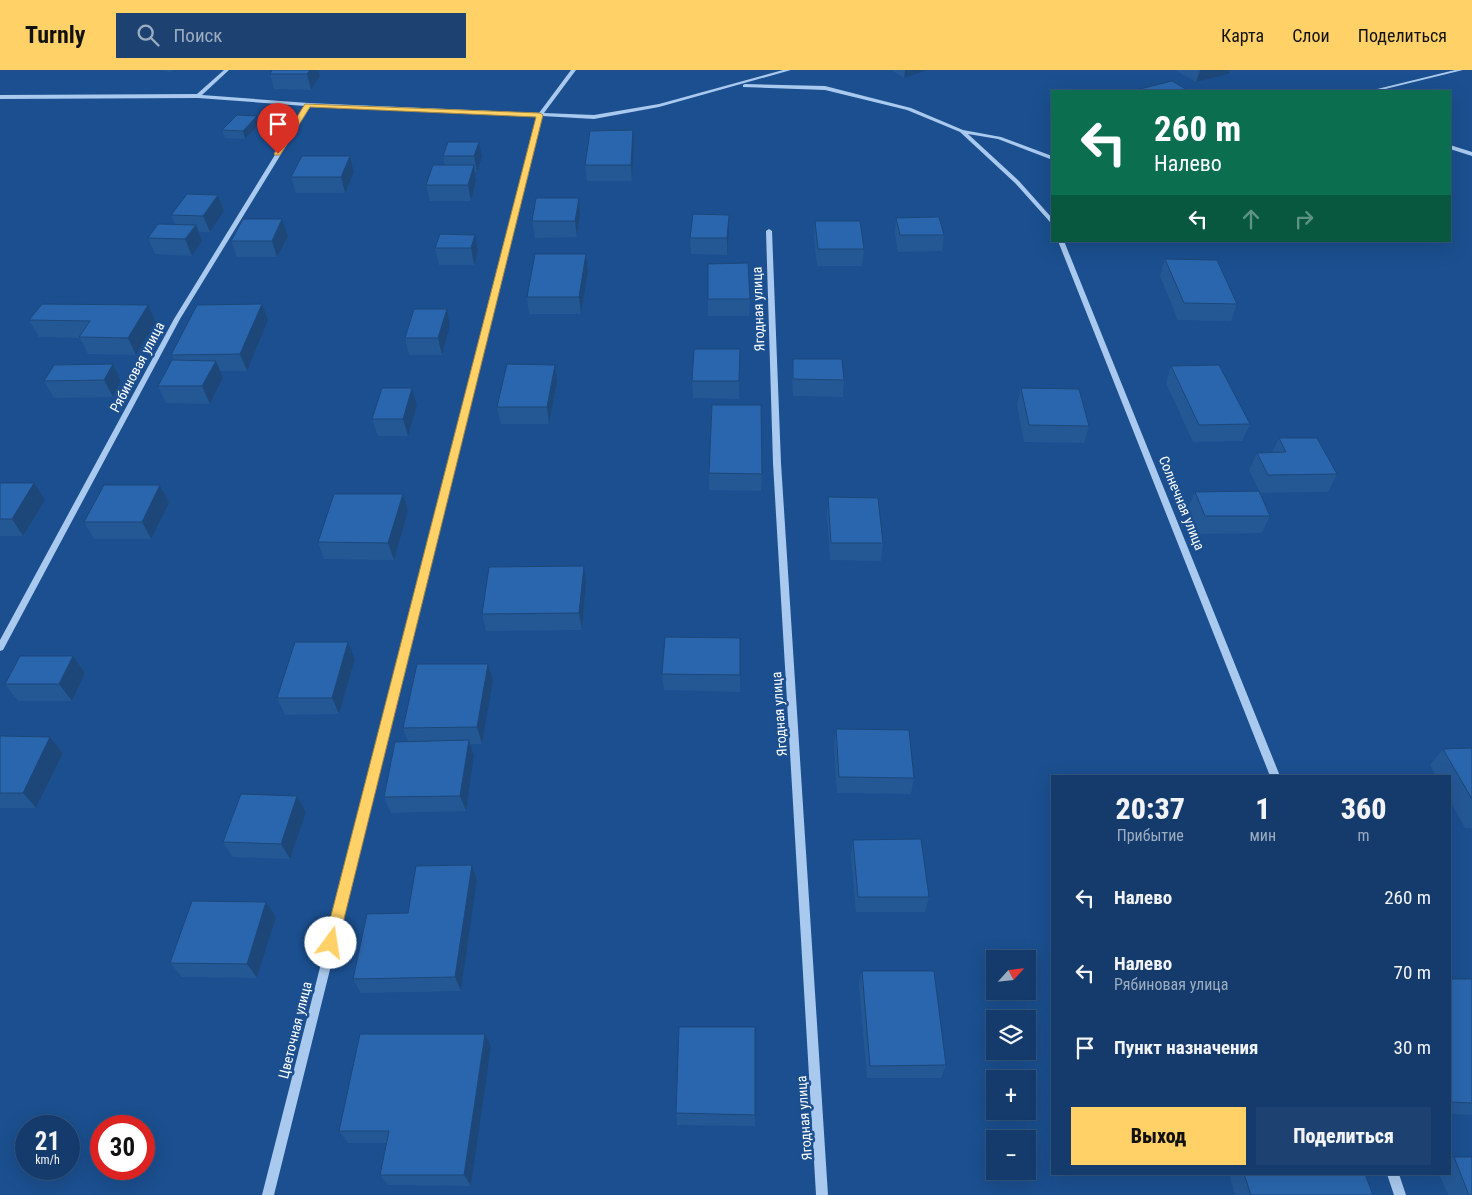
<!DOCTYPE html>
<html lang="ru">
<meta charset="utf-8">
<style>
body{margin:0;font-family:"Roboto Condensed",sans-serif;background:#1d4271;color:#f1f3f6;height:100vh;display:flex;flex-direction:column;font-size:19px;white-space:nowrap}
*{box-sizing:border-box;margin:0}
p{font-size:16px;color:#9dadc1}
.icon{flex:none;width:28px;height:28px;fill:none;stroke:currentColor;stroke-width:2;stroke-linecap:round;stroke-linejoin:round}
.map{position:relative;flex:1;overflow:hidden}
.drawer{position:absolute;left:1051px;top:705px;width:400px;height:400px;display:flex;flex-direction:column;background:#143b6b;border-radius:0px;box-shadow:0 5px 20px #0002,0 0 0 1px #33557e}
.drawer>*{flex:none}
.guide{position:absolute;left:1051px;top:20px;width:400px;height:152px;border-radius:0px;box-shadow:0 5px 20px #0002,0 0 0 1px #33557e;background:#0b6e4f;color:#fff;overflow:hidden}
.needle{width:32px;rotate:63deg}
.controls{position:absolute;left:986px;top:880px;display:grid;gap:10px}
.controls a{display:grid;place-items:center;width:50px;height:50px;border-radius:0px;background:#143b6b;box-shadow:0 5px 20px #0002,0 0 0 1px #33557e;font-size:25px}
.speed{position:absolute;left:15px;top:1045px;display:flex;gap:10px;font-size:25px;font-weight:700;text-align:center}
.speed>*{display:grid;place-content:center;width:65px;height:65px;border-radius:50%;background:#143b6b;box-shadow:0 5px 20px #0002,0 0 0 1px #33557e;line-height:1}
.speed small{font-size:12px;font-weight:400}
.speed .limit{border:8px solid #d22;background:#fff;color:#111}
.pin{position:absolute;display:grid;place-items:center;width:42px;height:42px;color:#fff;margin:-51px -21px;border-radius:50% 50% 50% 0;rotate:-45deg;box-shadow:0 0 5px #0007}
.pin .icon{rotate:45deg}
.me{position:absolute;width:55px;margin:-28px;rotate:14deg;stroke-linejoin:round;filter:drop-shadow(0 0 4px #0008)}
.turn{display:flex;align-items:center;gap:18px;height:105px;padding:0 20px;font-size:22px}
.turn .icon{width:65px;height:65px;stroke-width:2.5}
.turn b{display:block;font-size:35px;line-height:42px}
.lanes{display:flex;align-items:center;height:48px;padding:0 20px;background:#0003;justify-content:center;gap:25px;direction:ltr}
.lanes .off{opacity:.35}
.eta{display:flex;justify-content:space-evenly;align-items:center;height:85px;text-align:center}
.eta b{font-size:30px;font-weight:800;line-height:35px}
.primary-button{display:flex;gap:10px;margin-top:auto;padding:10px 20px}
.primary-button a{flex:1;height:58px;border-radius:0px;background:#ffd166;color:#111;font-size:20px;font-weight:800;line-height:58px;text-align:center}
.primary-button a+a{background:#1d4271;color:#f1f3f6}
ul{padding:0;list-style:none}
li{display:flex;align-items:center;gap:15px;height:75px;padding:0 20px}
li div{flex:1}
li b{display:block;font-size:19px}
li em{font-style:normal}
header{display:flex;align-items:center;gap:30px;box-sizing:border-box;height:70px;padding:0 25px;background:#ffd166;color:#111}
header strong{font-size:24px}
nav{display:flex;gap:28px;margin-inline-start:auto;font-size:18px}
.search{width:350px;height:45px;background:#1d4271;display:flex;align-items:center;gap:12px;box-sizing:border-box;padding:0 18px;border-radius:0px;color:#9dadc1;font-size:19px}
.map>svg:first-child{display:block}
.lines{fill:none;stroke-linecap:round;stroke-linejoin:round}
.minor{fill:#a9c9ee;fill-rule:evenodd}
.wall{fill:#245895}
.shaded-wall{fill:#1d4779}
.building{fill:#2a66ad;stroke:#1d4779}
.route{fill:#ffd166;stroke:#a68842}
.labels{text-anchor:middle;stroke-width:5;stroke-linejoin:round;paint-order:stroke}
.street-label{font-size:14px;fill:#fff;stroke:#1b4f8f}
</style>
<header>
<strong>Turnly</strong>
<div class="search"><svg class="icon" aria-label="search" viewBox="0 0 24 24"><circle cx="10" cy="10" r="6"/><path d="M15 15l6 6"/></svg>Поиск</div>
<nav><a>Карта</a><a>Слои</a><a>Поделиться</a></nav>
</header>
<div class="map">
<svg width="1472" height="1125" viewBox="0 0 1472 1125">
<rect width="100%" height="100%" fill="#1b4f8f"/>
<g class="lines">
<!-- minor -->
<path class="minor" d="M224 0H229L202 25 308 33 539 43 571 0H576L544 43 594 45 659 34 783 0H791L659 37 594 49 542 46 274 1125H262L537 46 310 37 180 249 3 580 0 581V570L174 249 305 36 198 28 0 29V25L197 24Z
M1455 0H1463L1377 21H1369Z
M745 14 825 16 911 38 963 60 1001 67 1052 86V90L1050 89 998 69 968 64 1019 111 1052 148V153L1050 152 1015 113 960 62 907 40 825 20 743 17V15Z
M1450 75 1472 82V86L1450 79Z
M769 159 772 161 781 393 828 1125H816L773 393 766 161Z
M1058 171H1064L1280 706H1270Z
M1387 1104H1399L1406 1125H1394Z"/>
</g>
<!-- wall -->
<path class="wall" d="M158 0H173L170 2Z
M272 0H318L320 6 311 20 274 19 270 4Z
M891 0H927L904 8Z
M1175 0H1230L1229 4 1196 12Z
M257 46 259 54 245 69 225 68 222 60Z
M448 72 482 87 477 102H475L476 111 471 131H430L426 115 445 95 443 86Z
M634 76 632 111H587L585 95Z
M350 86 354 102 345 123H296L291 107Z
M218 125 224 141 210 162H198L202 171 192 186 155 184 148 168 175 154 171 145Z
M579 128 580 144 577 167 535 168 532 151Z
M729 145V161L727 185 691 184 690 168Z
M896 148 944 165 942 181 898 182 895 164Z
M282 149 288 166 277 187H237L231 171Z
M815 151 864 179 862 196H817L814 167Z
M475 165 478 181 474 195H439L435 178Z
M586 184 588 201 581 244H529L527 227Z
M1165 189 1237 234 1231 251 1178 250 1160 206Z
M708 229H750L749 246H708Z
M262 234 268 250 247 301H220L223 308 210 334 166 333 158 316 174 290 171 285Z
M148 235 156 252 136 285 88 284 80 268 39 267 29 250Z
M447 239 450 256 442 285H409L405 268Z
M740 279 739 329 693 328 692 311Z
M793 289 844 310 843 327 793 326 792 306Z
M113 294 121 311 113 327 54 328 44 311Z
M1171 296 1250 354 1242 371 1193 372 1166 313Z
M557 312 549 354H501L497 337Z
M412 318 417 335 408 366H378L372 349Z
M1021 318 1089 356 1084 373 1024 372 1017 335Z
M1279 368 1337 404 1328 422 1260 423 1249 400 1257 383H1272Z
M709 403 762 404 761 421 709 420Z
M0 413 45 430 23 466H0Z
M160 415 169 433 151 469H94L84 452Z
M1195 422 1270 446 1262 463 1198 464 1188 439Z
M403 424 408 441 394 490 324 489 318 472Z
M828 427 883 473 881 491 830 490 827 445Z
M586 513 582 560 486 561 482 544Z
M740 568V622L664 620 662 604Z
M348 572 355 589 339 644 285 645 277 628Z
M73 586 85 603 72 631H18L5 614Z
M488 594 493 610 482 674H470L474 686 466 741 391 743 384 727 408 672 403 658Z
M836 659 914 708 911 724 837 723 834 675Z
M0 666 50 667 63 683 36 738H0Z
M1472 678V758H1465L1450 731V706H1436L1430 695 1443 679Z
M297 726 306 742 290 789 233 787 223 772Z
M853 770 929 827 925 842H856L851 785Z
M472 795 477 810 461 921 361 923 353 909 408 843Z
M266 832 276 847 257 908 182 907 170 893Z
M862 901 946 995 941 1008H867L859 915Z
M1450 909H1472V1045L1450 1044Z
M491 977 471 1116 388 1115 380 1105 386 1073H348L339 1061Z
M676 1043 755 1045V1056L677 1055Z
M1454 1087 1472 1125H1448L1439 1104H1450V1090Z
M1229 1104H1365L1373 1125H1235Z"/>
<!-- shaded-wall -->
<path class="shaded-wall" d="M310 0H318L320 6 311 20 307 4Z
M905 0H927L904 8Z
M1200 0H1230L1229 4 1196 12Z
M257 46 259 54 245 69 243 61Z
M633 60 634 76 632 111 631 95Z
M479 72 482 87 477 102 474 86Z
M350 86 354 102 345 123 341 107Z
M474 95 476 111 471 131 468 115Z
M218 125 224 141 210 162 203 146Z
M579 128 580 144 577 167 575 151Z
M729 145V161L727 185V168Z
M282 149 288 166 277 187 272 171Z
M196 155 202 171 192 186 185 169Z
M475 165 478 181 474 195 471 178Z
M586 184 588 201 581 244 579 227Z
M262 234 268 250 247 301 240 284Z
M148 235 156 252 136 285 128 268Z
M447 239 450 256 442 285 438 268Z
M216 291 223 308 210 334 202 316Z
M113 294 121 311 113 327 104 310Z
M555 295 557 312 549 354 547 337Z
M412 318 417 335 408 366 403 349Z
M34 413 45 430 23 466 12 449Z
M160 415 169 433 151 469 142 452Z
M403 424 408 441 394 490 388 473Z
M584 496 586 513 582 560 579 543Z
M348 572 355 589 339 644 332 628Z
M73 586 85 603 72 631 59 614Z
M488 594 493 610 482 674 477 657Z
M50 667 63 683 36 738 23 723Z
M469 670 474 686 466 741 460 726Z
M297 726 306 742 290 789 281 774Z
M472 795 477 810 461 921 455 907Z
M266 832 276 847 257 908 247 894Z
M485 964 491 977 471 1116 464 1105Z"/>
<!-- building -->
<path class="building" d="M272 0H310L307 4H270Z
M1172 11 1189 21H1132Z
M237 45 257 46 243 61 222 60Z
M633 60 631 95H585L590 61Z
M448 72H479L474 86H443Z
M302 86H350L341 107H291Z
M433 95H474L468 115H426Z
M187 124 218 125 203 146 171 145Z
M536 128H579L575 151H532Z
M693 144 729 145 727 168H690Z
M939 147 944 165H900L896 148Z
M243 149H282L272 171H231Z
M815 151H860L864 179H818Z
M158 154 196 155 185 169 148 168Z
M440 164 475 165 471 178H435Z
M535 184H586L579 227H527Z
M1165 189 1217 190 1237 234 1184 233Z
M748 193 750 229H708V194Z
M42 234 148 235 128 268 79 267 90 251 29 250Z
M262 234 240 284 171 285 197 235Z
M414 239H447L438 268H405Z
M694 279H740L739 311H692Z
M793 289H842L844 310 793 309Z
M172 290 216 291 202 316H158Z
M113 294 104 310 44 311 54 295Z
M507 294 555 295 547 337H497Z
M1219 295 1250 354 1199 355 1171 296Z
M382 318H412L403 349H372Z
M1021 318 1079 319 1089 356 1029 355Z
M712 335H761L762 404 709 403Z
M1279 368H1317L1337 404 1268 405 1257 383 1286 382Z
M0 413H34L12 449H0Z
M104 415H160L142 452H84Z
M1259 421 1270 446H1205L1195 422Z
M334 424H403L388 473 318 472Z
M828 427 878 428 883 473H831Z
M584 496 579 543 482 544 489 497Z
M665 567 740 568V605L662 604Z
M295 572H348L332 628H277Z
M20 586H73L59 614H5Z
M417 594H488L477 657 403 658Z
M836 659 909 660 914 708 839 707Z
M0 666 50 667 23 723H0Z
M469 670 460 726 384 727 395 672Z
M1472 678V729L1443 679Z
M241 724 297 726 281 774 223 772Z
M921 769 929 827H858L853 770Z
M472 795 455 907 353 909 367 844 408 843 416 796Z
M192 831 266 832 247 894 170 893Z
M862 901H934L946 995 870 996Z
M1450 909H1472V1033L1450 1032Z
M679 957H755V1045L676 1043Z
M360 964H485L464 1105H380L389 1061H339Z
M1454 1087H1472V1125H1469Z
M1244 1104H1365L1373 1125H1251Z"/>
<!-- route -->
<path class="route" d="M305 34 540 43 543 45 338 873 336 878 331 880 326 878 324 873 536 47 310 37 280 85H275L274 84Z"/>
<g class="labels">
<!-- street labels -->
<g class="street-label">
<text transform="translate(758 239) rotate(-92)" y="5">Ягодная улица</text>
<text transform="translate(137 297) rotate(-62)" y="5">Рябиновая улица</text>
<text transform="translate(1182 433) rotate(68)" y="5">Солнечная улица</text>
<text transform="translate(779 644) rotate(-94)" y="5">Ягодная улица</text>
<text transform="translate(295 960) rotate(-76)" y="5">Цветочная улица</text>
<text transform="translate(804 1048) rotate(-94)" y="5">Ягодная улица</text>
</g>
</g>
</svg>
<div class="controls">
<a><svg class="needle" viewBox="-14 -14 28 28"><path d="M0-13l5 13h-10z" fill="#e53935"/><path d="M0 13l5-13h-10z" fill="#9dadc1"/></svg></a>
<a><svg class="icon" aria-label="layers" viewBox="0 0 24 24"><path d="M12 4l9 5-9 5-9-5zM3 14l9 5 9-5"/></svg></a>
<a>+</a>
<a>−</a>
</div>
<div class="speed"><div>21<small>km/h</small></div><div class="limit">30</div></div>
<div class="pin" style="left:278px;top:84px;background:#d93025"><svg class="icon" aria-label="arrive" viewBox="0 0 24 24"><path d="M6 21V4h12l-3 4 3 4H6"/></svg></div>
<svg class="me" style="left:331px;top:873px" viewBox="-20 -20 40 40"><circle r="19" fill="#fff"/><path d="M0-13L10 11 0 6-10 11z" fill="#ffd166"/></svg>
<div class="guide">
<div class="turn"><svg class="icon" aria-label="left" viewBox="0 0 24 24"><path d="M17 20v-9H6M10 6l-5 5 5 5"/></svg><div><b>260 m</b>Налево</div></div>
<div class="lanes"><svg class="icon" aria-label="left" viewBox="0 0 24 24"><path d="M17 20v-9H6M10 6l-5 5 5 5"/></svg><svg class="icon off" aria-label="ahead" viewBox="0 0 24 24"><path d="M12 20V5M6 11l6-6 6 6"/></svg><svg class="icon off" aria-label="right" viewBox="0 0 24 24"><path d="M7 20v-9h11M14 6l5 5-5 5"/></svg></div>
</div>
<section class="drawer">
<div class="eta">
<div><b>20:37</b><p>Прибытие</p></div>
<div><b>1</b><p>мин</p></div>
<div><b>360</b><p>m</p></div>
</div>
<ul>
<li><svg class="icon" aria-label="left" viewBox="0 0 24 24"><path d="M17 20v-9H6M10 6l-5 5 5 5"/></svg><div><b>Налево</b></div><em>260 m</em></li>
<li><svg class="icon" aria-label="left" viewBox="0 0 24 24"><path d="M17 20v-9H6M10 6l-5 5 5 5"/></svg><div><b>Налево</b><p>Рябиновая улица</p></div><em>70 m</em></li>
<li><svg class="icon" aria-label="arrive" viewBox="0 0 24 24"><path d="M6 21V4h12l-3 4 3 4H6"/></svg><div><b>Пункт назначения</b></div><em>30 m</em></li>
</ul>
<div class="primary-button"><a>Выход</a><a>Поделиться</a></div>
</section>
</div>
